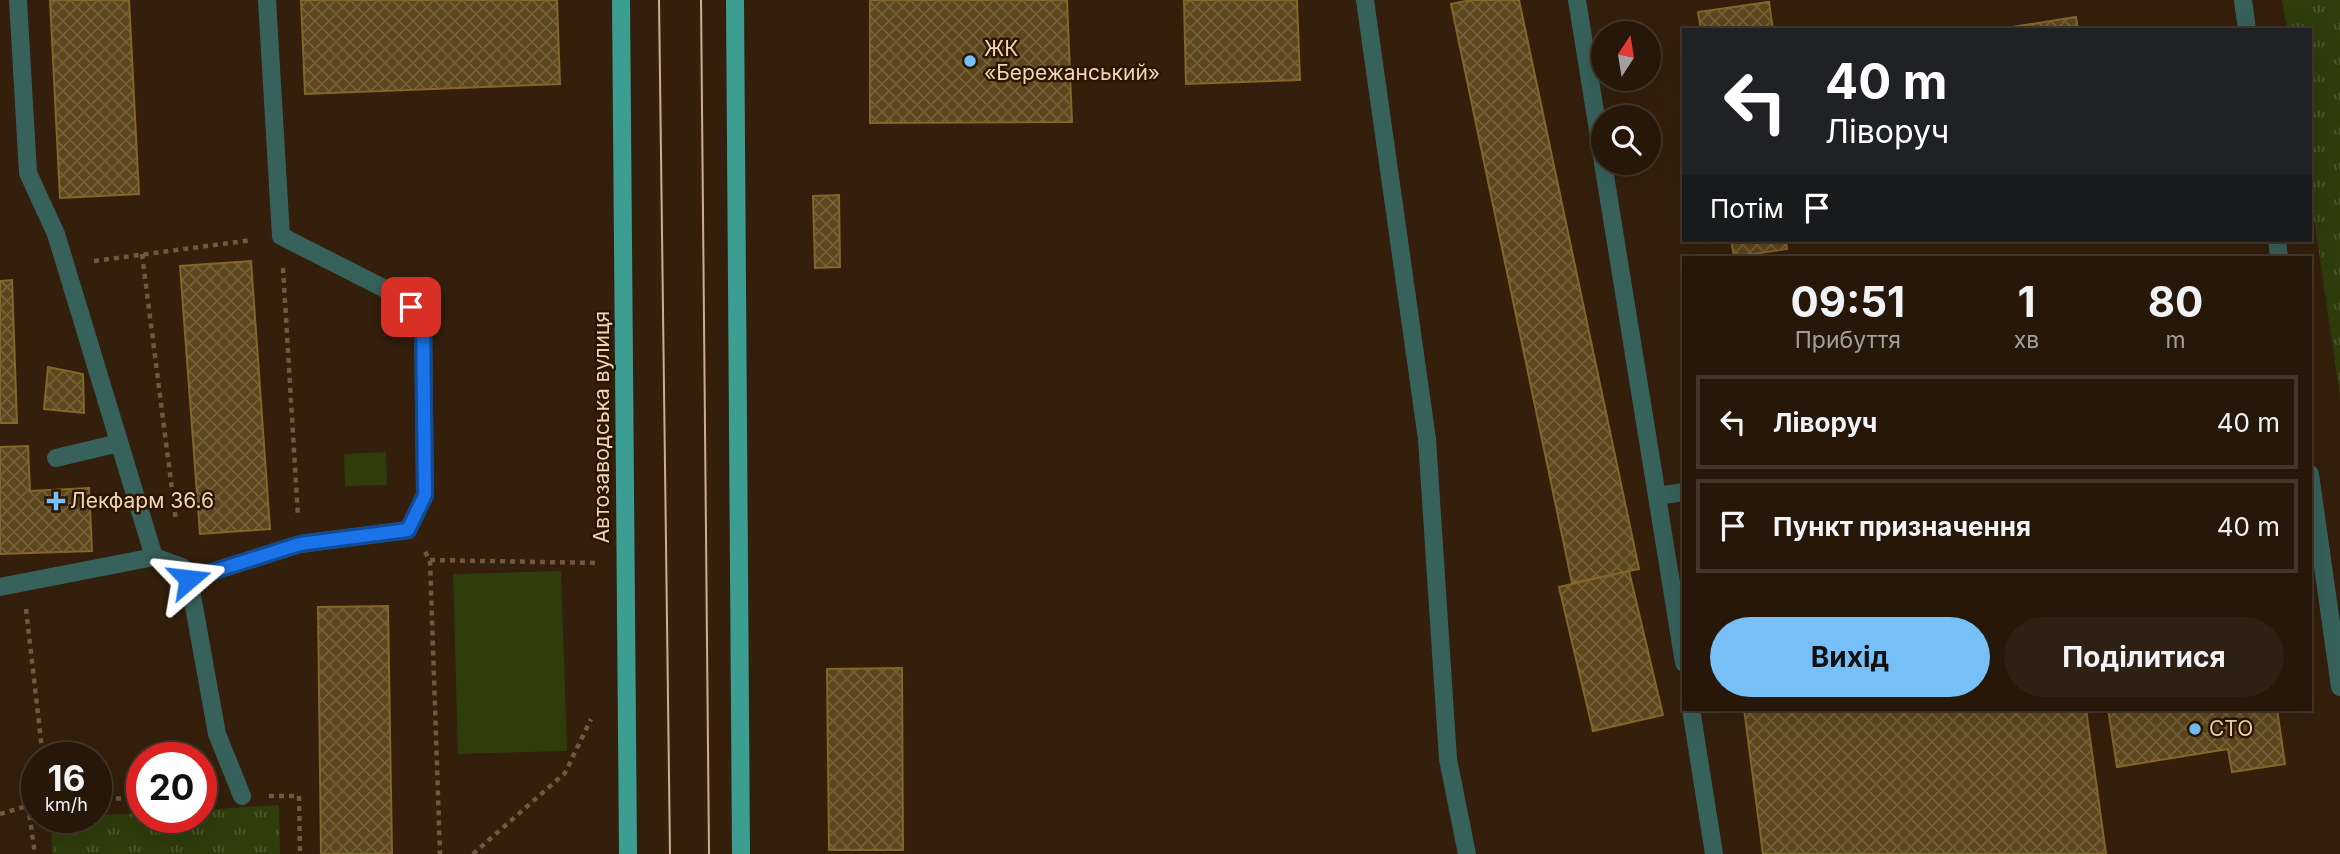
<!DOCTYPE html>
<html lang="uk">
<meta charset="utf-8">
<style>
body{margin:0;font-family:Inter,sans-serif;background:#2e2012;color:#f1f3f6;height:100vh;display:flex;flex-direction:column;font-size:26px;white-space:nowrap}
*{box-sizing:border-box;margin:0}
p{font-size:23px;color:#a49f9c}
.icon{flex:none;width:38px;height:38px;fill:none;stroke:currentColor;stroke-width:2;stroke-linecap:round;stroke-linejoin:round}
.map{position:relative;flex:1;overflow:hidden}
.panel{position:absolute;left:1682px;top:256px;width:630px;height:455px;display:flex;flex-direction:column;background:#261709;border-radius:0px;box-shadow:0 7px 28px #0002,0 0 0 2px #42362a}
.panel>*{flex:none}
.guide{position:absolute;left:1682px;top:28px;width:630px;height:214px;border-radius:0px;box-shadow:0 7px 28px #0002,0 0 0 2px #42362a;background:#202124;color:#fff;overflow:hidden}
.needle{width:46px;rotate:12deg}
.controls{position:absolute;left:1591px;top:21px;display:grid;gap:14px}
.controls a{display:grid;place-items:center;width:70px;height:70px;border-radius:50%;background:#261709;box-shadow:0 7px 28px #0002,0 0 0 2px #42362a;font-size:35px}
.speed{position:absolute;left:21px;top:742px;display:flex;gap:14px;font-size:35px;font-weight:700;text-align:center}
.speed>*{display:grid;place-content:center;width:91px;height:91px;border-radius:50%;background:#261709;box-shadow:0 7px 28px #0002,0 0 0 2px #42362a;line-height:1}
.speed small{font-size:18px;font-weight:400}
.speed .limit{border:10px solid #d22;background:#fff;color:#111}
.pin{position:absolute;display:grid;place-items:center;width:60px;height:60px;color:#fff;margin:-30px;border-radius:14px;box-shadow:0 4px 10px #0006}
.me{position:absolute;width:77px;margin:-38px;rotate:73deg;stroke-linejoin:round;filter:drop-shadow(0 0 5px #0008)}
.turn{display:flex;align-items:center;gap:24px;height:147px;padding:0 28px;font-size:32px}
.turn .icon{width:91px;height:91px;stroke-width:2.5}
.turn b{display:block;font-size:49px;line-height:60px}
.then{display:flex;align-items:center;height:66px;padding:0 28px;background:#0003;gap:14px;font-size:26px}
.eta{display:flex;justify-content:space-evenly;align-items:center;height:119px;text-align:center}
.eta b{font-size:42px;font-weight:700;line-height:49px}
.action{display:flex;gap:14px;margin-top:auto;padding:14px 28px}
.action a{flex:1;height:80px;border-radius:42px;background:#77bff7;color:#111;font-size:28px;font-weight:700;line-height:80px;text-align:center}
.action a+a{background:#2e2012;color:#f1f3f6}
ul{padding:0;list-style:none}
li{display:flex;align-items:center;gap:21px;height:94px;margin:0 14px 10px;padding:0 14px;border:4px solid #42362a;border-radius:0px}
li div{flex:1}
li b{display:block;font-size:26px}
li em{font-style:normal}
.map>svg:first-child{display:block}
.grass{fill:url(#grass-tufts)}
.garden{fill:#2f3c0c}
.building{fill:url(#building-cross-hatch);stroke:#836628;stroke-width:2}
.lines{fill:none;stroke-linecap:round;stroke-linejoin:round}
.path{stroke:#705842;stroke-width:4.5;stroke-dasharray:5 5;stroke-linecap:butt}
.minor{stroke:#37615b;stroke-width:18}
.major{stroke:#3c9e91;stroke-width:18}
.tram{stroke:#cbac91;stroke-width:2}
.route-casing{stroke:#114b97;stroke-width:18}
.route{stroke:#1a73e8;stroke-width:12}
.poi-dot{fill:#77bff7;stroke:#291603;stroke-width:2.5}
.labels{text-anchor:middle;stroke-width:5;stroke-linejoin:round;paint-order:stroke}
.poi-label{font-size:21px;fill:#f5d3b5;stroke:#291603;text-anchor:start}
.street-label{font-size:21px;fill:#f5d3b5;stroke:#291603}
</style>
<div class="map">
<svg width="2340" height="854" viewBox="0 0 2340 854">
<defs>
<pattern id="grass-tufts" width="24" height="20" patternUnits="userSpaceOnUse" patternTransform="scale(1.75)"><rect width="24" height="20" fill="#2f3c0c"/><path d="M3 7l-1-3M5 7V3M7 7l1-3M15 17l-1-3M17 17v-4M19 17l1-3" fill="none" stroke="#4e572d"/></pattern>
<pattern id="building-cross-hatch" width="8" height="8" patternUnits="userSpaceOnUse" patternTransform="scale(1.75)"><rect width="8" height="8" fill="#5c471c"/><path d="M0 0l8 8M0 8l8-8" fill="none" stroke="#74613b"/></pattern>
</defs>
<rect width="100%" height="100%" fill="#331f0c"/>
<!-- grass -->
<path class="grass" d="M2282 0H2340V397L2310 191V30H2287Z
M279 805 280 854H52L51 818 142 813V817H201V810Z"/>
<!-- garden -->
<path class="garden" d="M386 452 387 485 345 486 344 454Z
M561 571 567 751 458 754 453 574Z"/>
<!-- building -->
<path class="building" d="M50 0H129L139 194 60 198Z
M301 0H557L560 84 305 94Z
M870 0H1067L1072 122 870 123Z
M870 0H1067L1072 122 870 123Z
M1184 0H1297L1300 80 1186 84Z
M1471 0H1519L1639 569 1572 583 1451 4Z
M1769 2 1773 30H1701L1698 12Z
M2076 17 2078 30H1993Z
M839 195 840 267 815 268 813 196Z
M1731 240H1786L1787 249 1734 257Z
M251 261 270 529 200 534 180 266Z
M12 280 17 423H0V281Z
M48 367 83 374 84 413 44 409Z
M28 446 30 491 89 488 92 551 0 554V447Z
M1629 571 1663 715 1593 731 1559 587Z
M388 606 392 854H321L318 607Z
M902 668 903 850H829L827 669Z
M1744 709H2086L2106 854H1763Z
M2108 709H2277L2285 764 2232 772 2228 749 2117 767Z"/>
<g class="lines">
<!-- path -->
<path class="path" d="M142 254 176 521
M94 261 252 240
M283 268 298 517
M425 552 430 560 440 854
M430 560 597 563
M26 609 43 758
M269 796H299L300 854
M96 799 142 798
M28 805 35 854
M0 814 37 803
M473 854 565 773 591 719"/>
<!-- minor -->
<path class="minor" d="M18 0 28 173 56 234 154 557 182 567 189 579 217 734 242 796
M1365 0 1427 439 1448 759 1467 854
M1577 0 1603 161
M2243 0 2247 30
M1603 163 1684 663
M2277 240 2279 257
M56 458 119 443
M2310 474 2340 687
M1657 496 1684 492
M189 579 300 544 408 530 425 495 423 317 399 296 281 236 267 0
M0 587 154 557
M1691 709 1714 854"/>
<!-- major -->
<path class="major" d="M621 0 628 854
M735 0 741 854"/>
<!-- tram -->
<path class="tram" d="M659 0 670 854
M701 0 709 854"/>
</g>
<g class="lines">
<defs>
<path id="route" d="M189 579 300 544 408 530 425 495 423 317 411 307"/>
</defs>
<!-- route casing -->
<use href="#route" class="route-casing"/>
<!-- route -->
<use href="#route" class="route"/>
</g>
<!-- markers -->
<g class="poi-dot">
<circle cx="970" cy="61" r="7"/>
<path d="M52.5 490.5h7v7h7v7h-7v7h-7v-7h-7v-7h7z"/>
<circle cx="2195" cy="729" r="7"/>
</g>
<g class="labels">
<!-- poi labels -->
<g class="poi-label">
<text x="984" y="56">ЖК<tspan x="984" dy="24">«Бережанський»</tspan></text>
<text x="70" y="508">Лекфарм 36.6</text>
<text x="2209" y="736">СТО</text>
</g>
<!-- street labels -->
<g class="street-label">
<text transform="translate(602 427) rotate(-90)" y="7">Автозаводська вулиця</text>
</g>
</g>
</svg>
<div class="controls">
<a><svg class="needle" viewBox="-14 -14 28 28"><path d="M0-13l5 13h-10z" fill="#e53935"/><path d="M0 13l5-13h-10z" fill="#a49f9c"/></svg></a>
<a><svg class="icon" aria-label="search" viewBox="0 0 24 24"><circle cx="10" cy="10" r="6"/><path d="M15 15l6 6"/></svg></a>
</div>
<div class="speed"><div>16<small>km/h</small></div><div class="limit">20</div></div>
<div class="pin" style="left:411px;top:307px;background:#d93025"><svg class="icon" aria-label="arrive" viewBox="0 0 24 24"><path d="M6 21V4h12l-3 4 3 4H6"/></svg></div>
<svg class="me" style="left:189px;top:579px" viewBox="-20 -20 40 40"><path d="M0-17L14 15 0 8-14 15z" fill="#1a73e8" stroke="#fff" stroke-width="4"/></svg>
<div class="guide">
<div class="turn"><svg class="icon" aria-label="left" viewBox="0 0 24 24"><path d="M17 20v-9H6M10 6l-5 5 5 5"/></svg><div><b>40 m</b>Ліворуч</div></div>
<div class="then">Потім<svg class="icon" aria-label="arrive" viewBox="0 0 24 24"><path d="M6 21V4h12l-3 4 3 4H6"/></svg></div>
</div>
<section class="panel">
<div class="eta">
<div><b>09:51</b><p>Прибуття</p></div>
<div><b>1</b><p>хв</p></div>
<div><b>80</b><p>m</p></div>
</div>
<ul>
<li><svg class="icon" aria-label="left" viewBox="0 0 24 24"><path d="M17 20v-9H6M10 6l-5 5 5 5"/></svg><div><b>Ліворуч</b></div><em>40 m</em></li>
<li><svg class="icon" aria-label="arrive" viewBox="0 0 24 24"><path d="M6 21V4h12l-3 4 3 4H6"/></svg><div><b>Пункт призначення</b></div><em>40 m</em></li>
</ul>
<div class="action"><a>Вихід</a><a>Поділитися</a></div>
</section>
</div>
